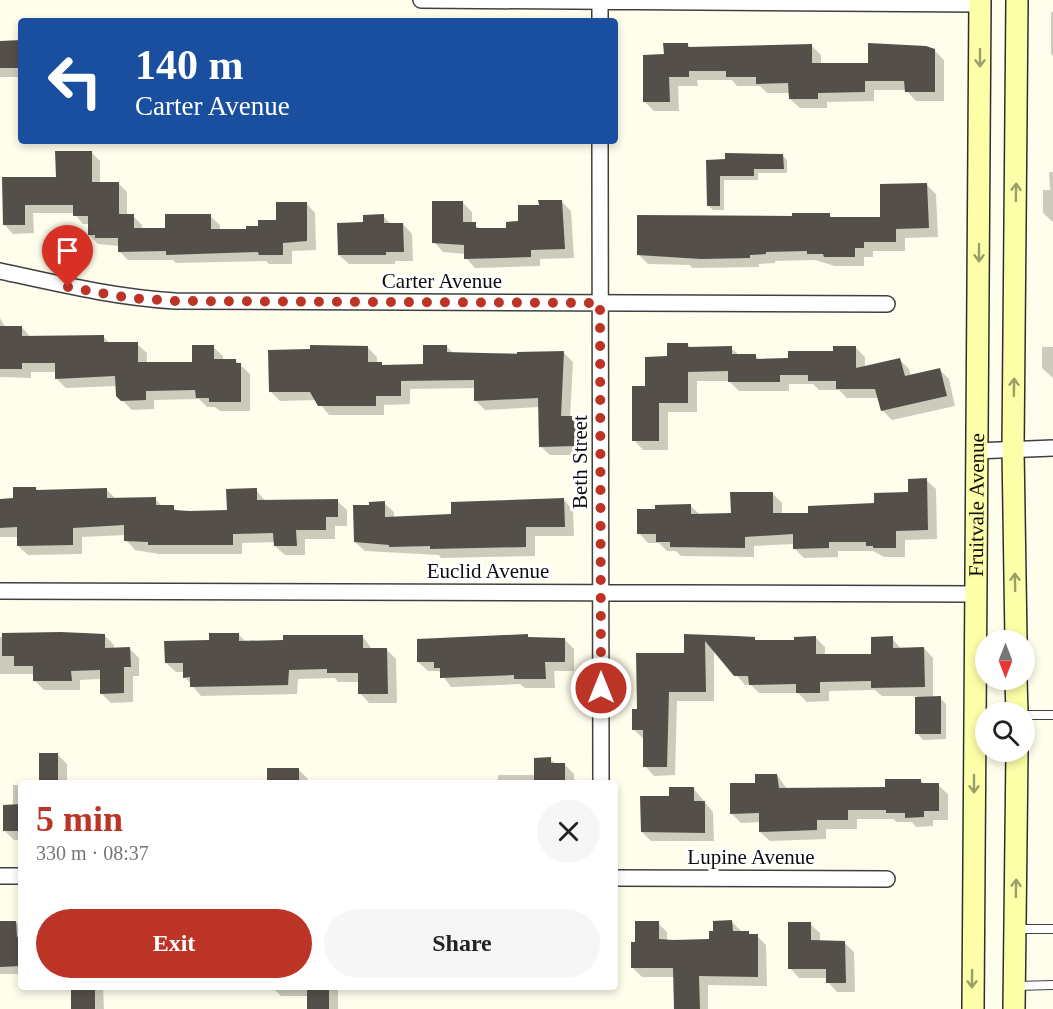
<!DOCTYPE html>
<meta charset="utf-8">
<style>
body{margin:0;font-family:Georgia,serif;background:#f6f6f6;color:#222;height:100vh;display:flex;flex-direction:column;font-size:22px;white-space:nowrap}
*{box-sizing:border-box;margin:0}
p{font-size:20px;color:#767676}
.icon{flex:none;width:33px;height:33px;fill:none;stroke:currentColor;stroke-width:2;stroke-linecap:round;stroke-linejoin:round}
.map{position:relative;flex:1;overflow:hidden}
.side{position:absolute;left:18px;top:780px;width:600px;height:210px;display:flex;flex-direction:column;background:#fff;border-radius:6px;box-shadow:0 3px 9px #0003}
.side>*{flex:none}
.guide{position:absolute;left:18px;top:18px;width:600px;height:126px;border-radius:6px;box-shadow:0 3px 9px #0003;background:#1a4fa0;color:#fff;overflow:hidden}
.needle{width:39px;rotate:180deg}
.buttons{position:absolute;left:975px;top:630px;display:grid;gap:12px}
.buttons a{display:grid;place-items:center;width:60px;height:60px;border-radius:50%;background:#fff;box-shadow:0 3px 9px #0003;font-size:30px}
.pin{position:absolute;display:grid;place-items:center;width:51px;height:51px;color:#fff;margin:-62px -26px;border-radius:50% 50% 50% 0;rotate:-45deg;box-shadow:0 0 6px #0007}
.pin .icon{rotate:45deg}
.me{position:absolute;width:66px;margin:-33px;rotate:0deg;stroke-linejoin:round;filter:drop-shadow(0 0 4px #0008)}
.turn{display:flex;align-items:center;gap:21px;height:126px;padding:0 18px;font-size:27px}
.turn .icon{width:78px;height:78px;stroke-width:2.5}
.turn b{display:block;font-size:42px;line-height:51px}
.round{display:grid;place-items:center;flex:none;width:63px;height:63px;border-radius:32px;background:#f6f6f6}
.head{display:flex;align-items:center;justify-content:space-between;height:102px;padding:0 18px}
h1{font-size:36px;font-weight:700;line-height:45px;color:#bb3426}
.action{display:flex;gap:12px;margin-top:auto;padding:12px 18px}
.action a{flex:1;height:69px;border-radius:36px;background:#bb3426;color:#fff;font-size:24px;font-weight:700;line-height:69px;text-align:center}
.action a+a{background:#f6f6f6;color:#222}
.map>svg:first-child{display:block}
.shadow{fill:#0003}
.building{fill:#554f49}
.lines{fill:none;stroke-linecap:round;stroke-linejoin:round}
.lane-casing{stroke:#404040;stroke-width:10}
.street-casing{stroke:#404040;stroke-width:18}
.secondary-casing{stroke:#2f2f2f;stroke-width:24}
.lane{stroke:#fff;stroke-width:8}
.street{stroke:#fff;stroke-width:15}
.secondary{stroke:#fcfea8;stroke-width:21}
.oneway{stroke:#9c9e6a}
.route{stroke:#bb3426;stroke-width:10;stroke-dasharray:0 18}
.labels{text-anchor:middle;stroke-width:6;stroke-linejoin:round;paint-order:stroke}
.street-label{font-size:21px;fill:#0d0d0d;stroke:#fff}
</style>
<div class="map">
<svg width="1053" height="1009" viewBox="0 0 1053 1009">
<rect width="100%" height="100%" fill="#fffeec"/>
<!-- shadow -->
<path class="shadow" d="M1051 12H1053V56L1051 54Z
M0 42H21V81L17 77H0Z
M687 44 691 48 811 45 821 55V65L870 64 934 50 944 60V101H916L906 90H874V101L827 102V108H800L790 99V93H767L760 86H737L732 80H697L698 86H678L679 111H654L645 102 665 56Z
M91 152 100 161V183H118L127 192V216H133L142 225V230H167L210 216 220 225V231L247 230 278 221 306 203 315 213 316 250 292 251V264H269L266 261 176 263 173 260H128L119 251V246L98 244 89 235V224H83L74 213H33L34 233 13 234 4 224V179L57 178Z
M783 156 787 160V173H758V180H724V210H713L708 205 707 161Z
M1049 172H1053V222L1043 213V190H1050Z
M926 184 936 194 938 237 905 238V251H873V257H864V266H835L815 260 775 261V263L759 264V267L692 268 690 265 648 264 639 255 793 217 829 214 833 219 882 218Z
M561 201 571 211 574 258 540 259V266L475 268 466 258V254L443 252 434 242 462 202 472 212V224L481 229H507L540 206Z
M383 216 392 225 403 224 412 234 413 261H395V264H349L339 255 365 224Z
M0 318 5 327 21 326 31 338 104 337 110 344H137L147 353V364L194 363 213 347 223 356V361L235 360 250 374V411H220L215 407H207L199 399 154 400V409L132 410 117 395V386L66 388 57 379V372H31V378L0 377Z
M1053 336V378L1042 368V347H1053Z
M687 344 691 348H731L739 355H755L760 360H790L855 347 865 357V368L900 360 909 369 911 376 939 369 949 379 955 406 892 420 882 410 879 398H847L839 390H819L813 384H789V391H739L729 381H697V412H668V450H643L634 440 647 387 669 358Z
M446 346 454 354 563 352 573 362 570 418H576L585 427 586 455H550L540 446V407L485 410 475 400V388L410 389V404L384 405V415H329L317 400 280 401 270 391 367 347 377 357V364L384 366 424 365Z
M926 480 936 489 937 539 905 540V557H884L873 551H838V557L804 558 794 548V544L754 546V557L681 556 676 551H667L659 543H648L639 533 690 505 700 515H732L772 493 782 503V515H810L876 505 909 494Z
M36 488 39 492 106 489 116 499H155L163 507H173L178 512H228L256 490 266 502 337 501 347 510V526H335V539H305V555H285L275 546V542L242 543V554H159L135 550 126 540V535L82 537V554L28 555 18 546V537H0V500H15Z
M564 500 573 510 574 536H535V556L441 558 439 555 365 551 355 542V507L384 503 394 512V518L453 515Z
M238 634 246 642 363 637 372 649H386L396 659 397 703H369L360 693 359 682H338L335 678 298 679 297 694 201 696 185 677 184 672H176L166 663 211 642Z
M104 635 114 645V649H130L139 658V676H133V702L111 703 101 693V679L80 680V690H44L35 681V674H0V637Z
M527 636 530 639 565 640 574 649V671H554L555 688H525L520 684 451 687 439 671H428L418 662Z
M685 636 754 639 757 641H796L816 638 825 647V656L872 655 892 638 901 649 924 648 933 658V698H940L946 704V739L923 740 917 733V696H882L875 690 829 691V701L807 702 798 693H759L750 684 745 685 714 649V701H677L675 775 654 776 645 766 644 739 633 729 638 710 685 654Z
M57 754 67 764V783H41Z
M550 759 556 764H564L574 774V783H498V775H536Z
M298 769 308 779V783H269Z
M777 775 787 789 886 788 920 780 925 785H938L948 794V820H933V826L916 827 912 822H897L893 819H857V829H826V839L770 841 760 832V822L741 823 731 813 756 784Z
M13 785H21V840H14L4 830 13 806Z
M693 788 713 812 714 841H651L642 832 671 797Z
M0 922H16L21 927V974H0Z
M732 922 741 931 757 936 766 945 767 986 708 985V1009H676L675 977H642L633 968 637 943 658 923 667 932V941H710L715 932Z
M810 924 820 933V942H844L854 952 855 992H837L828 982V978H799L790 968Z
M73 987H103L104 1009H73Z
M272 987H338V1009H309V996H281Z"/>
<!-- building -->
<path class="building" d="M21 40V68H0V41Z
M663 43H688V47L812 44V63H868V43L926 46 935 49V92H905L904 81H865V92L818 93V99H789L788 83 756 84V77H726V71H689V77H669L670 102H643V55L664 54Z
M55 151H92V182H119V214H134V228H165V214H211V229H246V226H258V220H276V202H307V241L283 243V255H259L258 252 166 255V251L118 252V238H95V235H88V216H73V205H25V225H3L2 177H56Z
M725 153 783 154 784 169H754V176H720V206H707L706 160 725 159Z
M927 183 929 228 896 229V242H864V248H855V257H824L823 254H807V251L766 252V254L750 255V258L701 259 637 255V215L792 216V213H830V217H880V184Z
M538 200H562L565 249 531 250V257L464 259V245L432 243V201H463V222H476V228H506V222L518 221V205H539Z
M384 214V223H403L404 252H386V255H338L337 223 363 222V215Z
M0 326H22V336L104 335V342H138V362H192V345H214V359H236V363H241V402H209V398H196L195 390 146 391V400L121 401 116 396 115 376 55 379V363H22V369H0Z
M667 343H688V347L732 346V354H756V359L788 358V351H833V346H856V368L900 358 905 376 940 368 947 396 881 411 875 389H836V381H808V375H780V382H728V371L688 372V403H659V441H632V386H645V357L667 356Z
M310 345 368 346V362H382V365L423 364V345H447V352L517 354V352L564 351 561 416H577V446L539 447 538 398 474 401V380L401 381V396H376V406H318L310 392H269L268 350 310 349Z
M927 478 928 530 896 531V548H873V546H866V542H829V548L793 549V534L745 537V548L670 547V542H656V534H637V509H655V505L691 504V514L731 513 730 492H773V513H808V506L874 503V493L908 492V479Z
M13 487H36V490L107 488V498L156 497V505H174V510L190 511 227 510 226 489 257 488V500L338 499V517H326V530H296L297 546H274L273 533 233 534V545H148V542L124 541V525L73 528V545L17 546V527L0 528V499L13 498Z
M564 498 565 527H526V547L430 549V546L389 547V545L354 542 353 505H369V502L385 501V517L451 514V502Z
M61 632 105 634V648L130 647 131 667H124V693L100 694V670L71 671 72 681H33V666H14V656H2V633Z
M209 633H239V641L283 640V635H363V648H387L388 694H358V673H327V669L289 670 288 685 190 687V677L183 678V663H165L164 641 209 640Z
M528 634V637L565 638V662H545L546 679H514V675L440 678V668H434V662H417V639Z
M684 634 737 636 755 637V640H794V637L816 636V654H871V637L893 636V648L924 647 925 687 871 688V681L820 682V693H796V684L749 685 748 676H734L705 641 706 692H669L667 767H643V730H632V709H637L636 653H684Z
M941 696V734H915V697Z
M39 753H58V783H39Z
M551 757V763H565V783H534V758Z
M267 768H299V783H267Z
M755 774H777L779 788 885 787V779H921V783H939V811H924V817L905 818V813H886V810H848V820H817V830L759 832V813L730 814V783H755Z
M669 787H694V801H705V833L641 832 640 796H669Z
M21 804V831H3V805Z
M732 920 733 931H749V934H758V977L699 976 700 1009H674L673 968H631V942H635V921H659V939L673 940 709 939V931H713V921Z
M0 921H16L17 937H21V966L0 967Z
M788 922H811V940L845 941 846 983H826V969H788Z
M71 987H95V1009H71Z
M307 987H329V1009H307Z"/>
<g class="lines">
<defs>
<path id="lane" d="M1024 715H1053
M1017 929H1053
M1016 986 1053 985"/>
<path id="street" d="M421 0 980 4
M600 0V21
M600 141 601 783
M0 271C60 284 113 297 175 301L887 304
M975 451 1053 448
M0 591 975 594
M0 876H21
M615 878 887 879"/>
<g id="secondary">
<path d="M1016 640 1013 449 1017 0"/>
<path d="M1016 680 1017 712"/>
<path id="s1" d="M973 1009 980 0"/>
<path d="M1014 1009 1017 752"/>
</g>
</defs>
<!-- lane casing -->
<use href="#lane" class="lane-casing"/>
<!-- street casing -->
<use href="#street" class="street-casing"/>
<!-- secondary casing -->
<use href="#secondary" class="secondary-casing"/>
<!-- lane -->
<use href="#lane" class="lane"/>
<!-- street -->
<use href="#street" class="street"/>
<!-- secondary -->
<use href="#secondary" class="secondary"/>
</g>
<!-- one-way arrows -->
<defs><path id="oneway-shaft" d="M-6 0H5M1.5-3L5.5 0L1.5 3" fill="none" stroke-width="1.6" stroke-linecap="round" stroke-linejoin="round" transform="scale(1.5)"/></defs>
<g class="oneway">
<use href="#oneway-shaft" transform="translate(980 58) rotate(90)"/>
<use href="#oneway-shaft" transform="translate(1016 192) rotate(-89)"/>
<use href="#oneway-shaft" transform="translate(979 253) rotate(90)"/>
<use href="#oneway-shaft" transform="translate(1014 387) rotate(-89)"/>
<use href="#oneway-shaft" transform="translate(1015 582) rotate(-91)"/>
<use href="#oneway-shaft" transform="translate(974 784) rotate(90)"/>
<use href="#oneway-shaft" transform="translate(1016 888) rotate(-89)"/>
<use href="#oneway-shaft" transform="translate(972 979) rotate(91)"/>
</g>
<g class="lines">
<!-- route -->
<path class="route" d="M68 287 129 298 175 301 600 303 601 688"/>
</g>
<g class="labels">
<!-- street labels -->
<g class="street-label">
<text x="442" y="288">Carter Avenue</text>
<text transform="translate(580 462) rotate(-90)" y="7">Beth Street</text>
<text dy="7" stroke="none"><textPath href="#s1" startOffset="504">Fruitvale Avenue</textPath></text>
<text x="488" y="578">Euclid Avenue</text>
<text x="751" y="864">Lupine Avenue</text>
</g>
</g>
</svg>
<div class="buttons">
<a><svg class="needle" viewBox="-14 -14 28 28"><path d="M0-13l5 13h-10z" fill="#e53935"/><path d="M0 13l5-13h-10z" fill="#767676"/></svg></a>
<a><svg class="icon" aria-label="search" viewBox="0 0 24 24"><circle cx="10" cy="10" r="6"/><path d="M15 15l6 6"/></svg></a>
</div>
<div class="pin" style="left:68px;top:287px;background:#d93025"><svg class="icon" aria-label="arrive" viewBox="0 0 24 24"><path d="M6 21V4h12l-3 4 3 4H6"/></svg></div>
<svg class="me" style="left:601px;top:688px" viewBox="-20 -20 40 40"><circle r="17" fill="#bb3426" stroke="#fff" stroke-width="3"/><path d="M0-11L8 9 0 5-8 9z" fill="#fff"/></svg>
<div class="guide">
<div class="turn"><svg class="icon" aria-label="left" viewBox="0 0 24 24"><path d="M17 20v-9H6M10 6l-5 5 5 5"/></svg><div><b>140 m</b>Carter Avenue</div></div>
</div>
<section class="side">
<div class="head"><div><h1>5 min</h1><p>330 m · 08:37</p></div><a class="round"><svg class="icon" aria-label="close" viewBox="0 0 24 24"><path d="M6 6l12 12M18 6L6 18"/></svg></a></div>
<div class="action"><a>Exit</a><a>Share</a></div>
</section>
</div>
